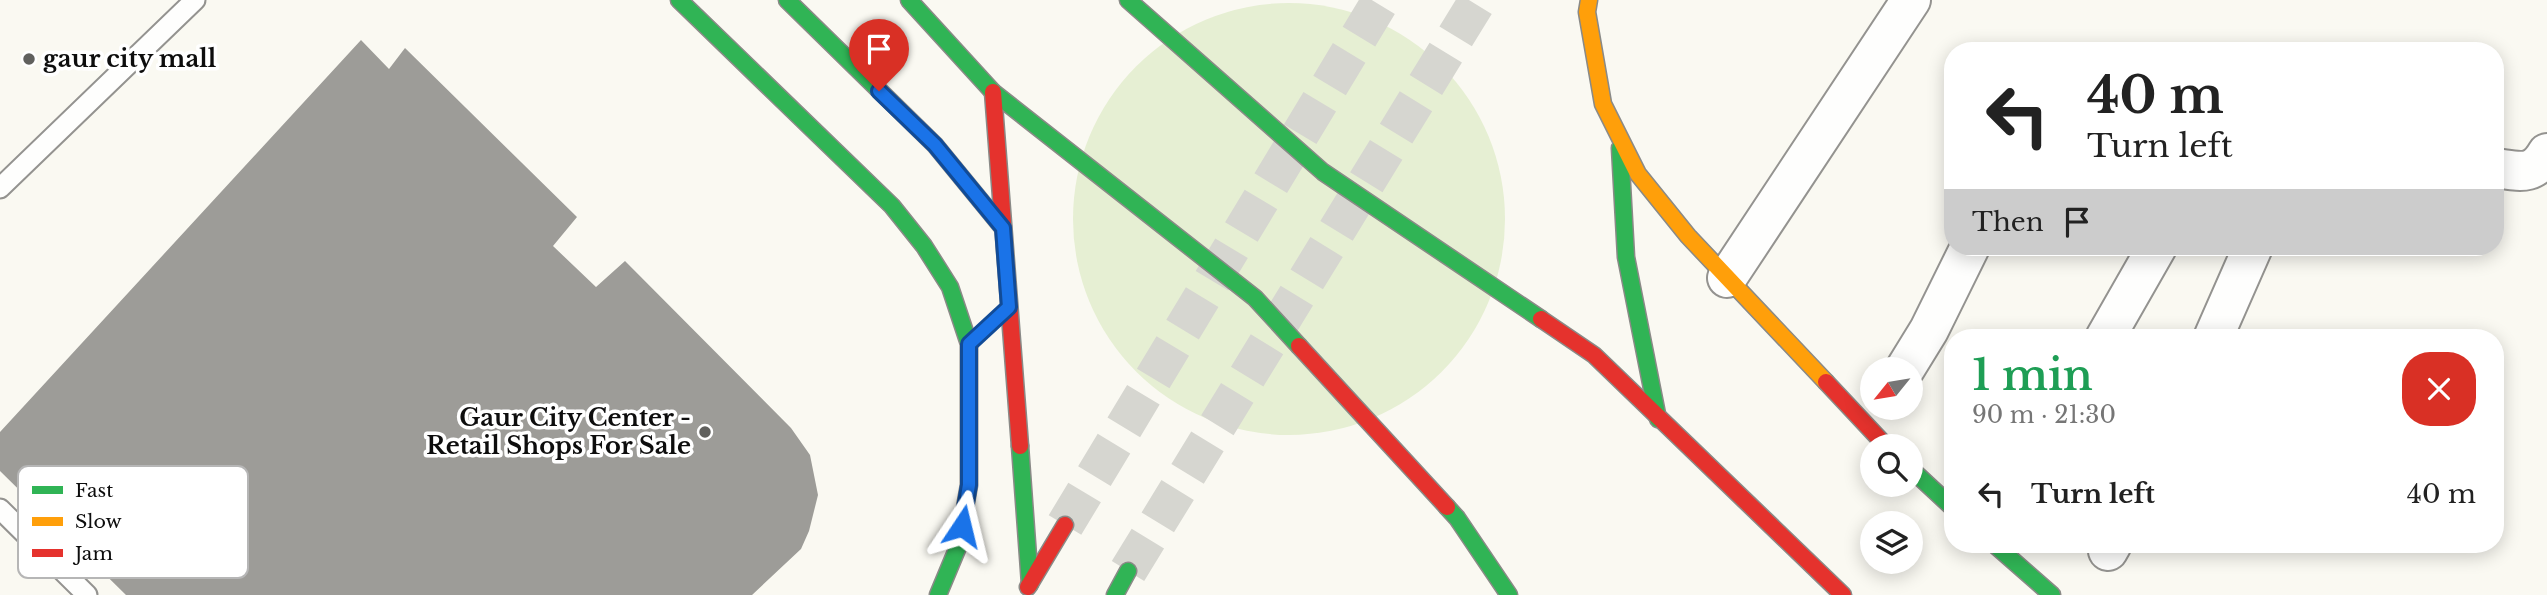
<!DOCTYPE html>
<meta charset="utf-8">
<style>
body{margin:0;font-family:"Libre Baskerville",serif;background:#f2f2f2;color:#222;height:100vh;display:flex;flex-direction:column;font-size:26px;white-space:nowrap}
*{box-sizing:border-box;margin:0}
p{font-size:23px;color:#767676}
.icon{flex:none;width:38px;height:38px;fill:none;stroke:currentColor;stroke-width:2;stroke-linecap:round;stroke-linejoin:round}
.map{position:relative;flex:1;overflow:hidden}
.sheet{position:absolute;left:1944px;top:329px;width:560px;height:224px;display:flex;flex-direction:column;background:#fff;border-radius:28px;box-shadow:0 4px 18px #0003}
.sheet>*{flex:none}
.top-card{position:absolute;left:1944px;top:42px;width:560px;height:214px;border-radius:28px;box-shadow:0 4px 18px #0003;background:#fff;color:#222;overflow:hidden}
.needle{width:46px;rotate:240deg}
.controls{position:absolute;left:1860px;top:357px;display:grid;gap:14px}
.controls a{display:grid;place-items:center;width:63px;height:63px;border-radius:50%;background:#fff;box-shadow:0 4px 18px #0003;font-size:35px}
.pin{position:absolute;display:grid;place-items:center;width:60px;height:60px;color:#fff;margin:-72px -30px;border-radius:50% 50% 50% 0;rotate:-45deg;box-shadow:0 0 7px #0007}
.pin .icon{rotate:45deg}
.me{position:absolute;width:77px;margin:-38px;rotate:10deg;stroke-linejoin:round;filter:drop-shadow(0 0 5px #0008)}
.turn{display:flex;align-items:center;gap:24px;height:147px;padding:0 28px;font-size:32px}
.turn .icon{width:91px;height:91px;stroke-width:2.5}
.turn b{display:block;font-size:49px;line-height:60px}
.then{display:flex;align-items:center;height:66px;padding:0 28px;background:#0003;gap:14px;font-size:26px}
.round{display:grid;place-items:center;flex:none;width:74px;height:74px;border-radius:28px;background:#f2f2f2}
.overview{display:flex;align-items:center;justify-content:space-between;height:119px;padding:0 28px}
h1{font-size:42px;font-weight:600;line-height:52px;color:#1e9e55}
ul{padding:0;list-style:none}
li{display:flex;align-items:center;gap:21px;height:91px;padding:0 28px}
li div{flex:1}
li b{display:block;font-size:26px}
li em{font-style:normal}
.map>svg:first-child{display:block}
.green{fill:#e6efd3}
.building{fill:#9d9c98}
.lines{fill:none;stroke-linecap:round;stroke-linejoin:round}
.secondary-tunnel{stroke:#d6d6d0;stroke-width:38;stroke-dasharray:38 19;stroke-linecap:butt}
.lane-casing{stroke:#949390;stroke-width:23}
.street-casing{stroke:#949390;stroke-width:42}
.fast-casing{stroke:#8a8a87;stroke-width:19}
.slow-casing{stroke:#8a8a87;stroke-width:19}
.jam-casing{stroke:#8a8a87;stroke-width:19}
.lane{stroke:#fefefd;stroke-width:19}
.street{stroke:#fefefd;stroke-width:38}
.fast{stroke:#30b455;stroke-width:16}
.slow{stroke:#ff9f0a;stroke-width:16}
.jam{stroke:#e5322d;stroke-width:16}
.route-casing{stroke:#114b97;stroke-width:18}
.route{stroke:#1a73e8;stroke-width:12}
.poi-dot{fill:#60605d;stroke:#fff;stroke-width:2.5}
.labels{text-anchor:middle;stroke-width:7;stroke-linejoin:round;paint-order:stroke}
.poi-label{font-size:24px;font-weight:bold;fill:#0d0d0d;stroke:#fff;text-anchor:start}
.key{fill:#fff;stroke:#b6b6b6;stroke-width:2}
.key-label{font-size:19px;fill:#0d0d0d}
</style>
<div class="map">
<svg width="2547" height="595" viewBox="0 0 2547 595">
<rect width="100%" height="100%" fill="#faf9f2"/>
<!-- green -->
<path class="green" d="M1073 219a216 216 0 1 1 432 0a216 216 0 1 1-432 0Z"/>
<!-- building -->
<path class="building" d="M361 40 389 69 405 48 577 217 553 246 596 287 625 261 791 428 810 455 818 495 809 531 801 549 752 595H126L0 471V432Z"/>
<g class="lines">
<!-- secondary-tunnel -->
<path class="secondary-tunnel" d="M1065 525 1381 0
M1128 571 1478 0"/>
<defs>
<path id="lane" d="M0 188 195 0
M0 509 87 595"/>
<path id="street" d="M2496 168C2519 171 2533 177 2547 153
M1727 278 1911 0
M2105 338 2157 247
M2213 338 2253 247
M1905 369 1929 330 1970 247
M2108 551 2112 544"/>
<path id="fast" d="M679 0 892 206 924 246 950 287 969 344V485L958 547 938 595
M787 0 935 145 1003 228
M909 0 993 92 1255 298 1299 346
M1128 0 1323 172 1541 319
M1620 148 1626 257 1658 419
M1020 446 1030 584
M1911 469 1953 508
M1447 507 1457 518 1509 595
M1994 544 2052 595
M1115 595 1128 571"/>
<path id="slow" d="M1589 0 1587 12 1603 104 1638 174 1688 236 1826 382"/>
<path id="jam" d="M993 92 1020 446
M1541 319 1594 355 1843 595
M1299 346 1447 507
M1826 382 1886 446
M1028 587 1065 525"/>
</defs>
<!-- lane casing -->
<use href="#lane" class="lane-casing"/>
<!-- street casing -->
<use href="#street" class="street-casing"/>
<!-- fast casing -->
<use href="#fast" class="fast-casing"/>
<!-- slow casing -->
<use href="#slow" class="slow-casing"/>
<!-- jam casing -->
<use href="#jam" class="jam-casing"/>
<!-- lane -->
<use href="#lane" class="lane"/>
<!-- street -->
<use href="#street" class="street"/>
<!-- fast -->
<use href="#fast" class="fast"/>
<!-- slow -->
<use href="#slow" class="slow"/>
<!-- jam -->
<use href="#jam" class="jam"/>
</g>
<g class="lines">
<defs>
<path id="route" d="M879 91 935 145 1003 228 1009 307 969 344V485L962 526"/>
</defs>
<!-- route casing -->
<use href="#route" class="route-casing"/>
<!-- route -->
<use href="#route" class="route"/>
</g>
<!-- markers -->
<g class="poi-dot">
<circle cx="29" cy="59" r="7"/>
<circle cx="705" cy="432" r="7"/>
</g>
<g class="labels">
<!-- poi labels -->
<g class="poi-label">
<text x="43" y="67">gaur city mall</text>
<text x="691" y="426" text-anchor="end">Gaur City Center -<tspan x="691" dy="28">Retail Shops For Sale</tspan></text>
</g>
</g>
<!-- legend -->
<rect x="18" y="466" width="230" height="112" rx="10" class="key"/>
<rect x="32" y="486" width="31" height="8" fill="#30b455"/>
<rect x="32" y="517" width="31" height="9" fill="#ff9f0a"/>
<rect x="32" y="549" width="31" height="8" fill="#e5322d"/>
<g class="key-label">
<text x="75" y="497">Fast</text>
<text x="75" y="528">Slow</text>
<text x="75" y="560">Jam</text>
</g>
</svg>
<div class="controls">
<a><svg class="needle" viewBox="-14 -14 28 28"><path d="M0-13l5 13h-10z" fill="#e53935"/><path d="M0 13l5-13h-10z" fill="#767676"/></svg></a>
<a><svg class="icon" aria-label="search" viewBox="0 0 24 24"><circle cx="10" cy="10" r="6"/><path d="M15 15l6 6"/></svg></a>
<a><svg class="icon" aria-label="layers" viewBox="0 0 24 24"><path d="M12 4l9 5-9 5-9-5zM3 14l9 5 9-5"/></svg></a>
</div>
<div class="pin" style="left:879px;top:91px;background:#d93025"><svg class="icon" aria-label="arrive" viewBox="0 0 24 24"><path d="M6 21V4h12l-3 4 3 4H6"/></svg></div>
<svg class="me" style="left:962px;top:526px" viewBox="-20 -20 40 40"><path d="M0-17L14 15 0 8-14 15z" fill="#1a73e8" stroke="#fff" stroke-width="4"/></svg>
<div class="top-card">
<div class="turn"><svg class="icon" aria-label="left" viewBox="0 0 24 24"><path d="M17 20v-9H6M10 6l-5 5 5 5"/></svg><div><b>40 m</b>Turn left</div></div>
<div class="then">Then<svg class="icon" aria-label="arrive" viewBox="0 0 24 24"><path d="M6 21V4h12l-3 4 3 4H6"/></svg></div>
</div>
<section class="sheet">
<div class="overview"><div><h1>1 min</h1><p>90 m · 21:30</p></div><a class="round" style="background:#d93025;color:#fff"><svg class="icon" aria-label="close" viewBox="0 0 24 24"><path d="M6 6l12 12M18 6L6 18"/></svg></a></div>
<ul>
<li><svg class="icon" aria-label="left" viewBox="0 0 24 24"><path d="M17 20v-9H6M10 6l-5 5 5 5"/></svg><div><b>Turn left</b></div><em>40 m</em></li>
</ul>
</section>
</div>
